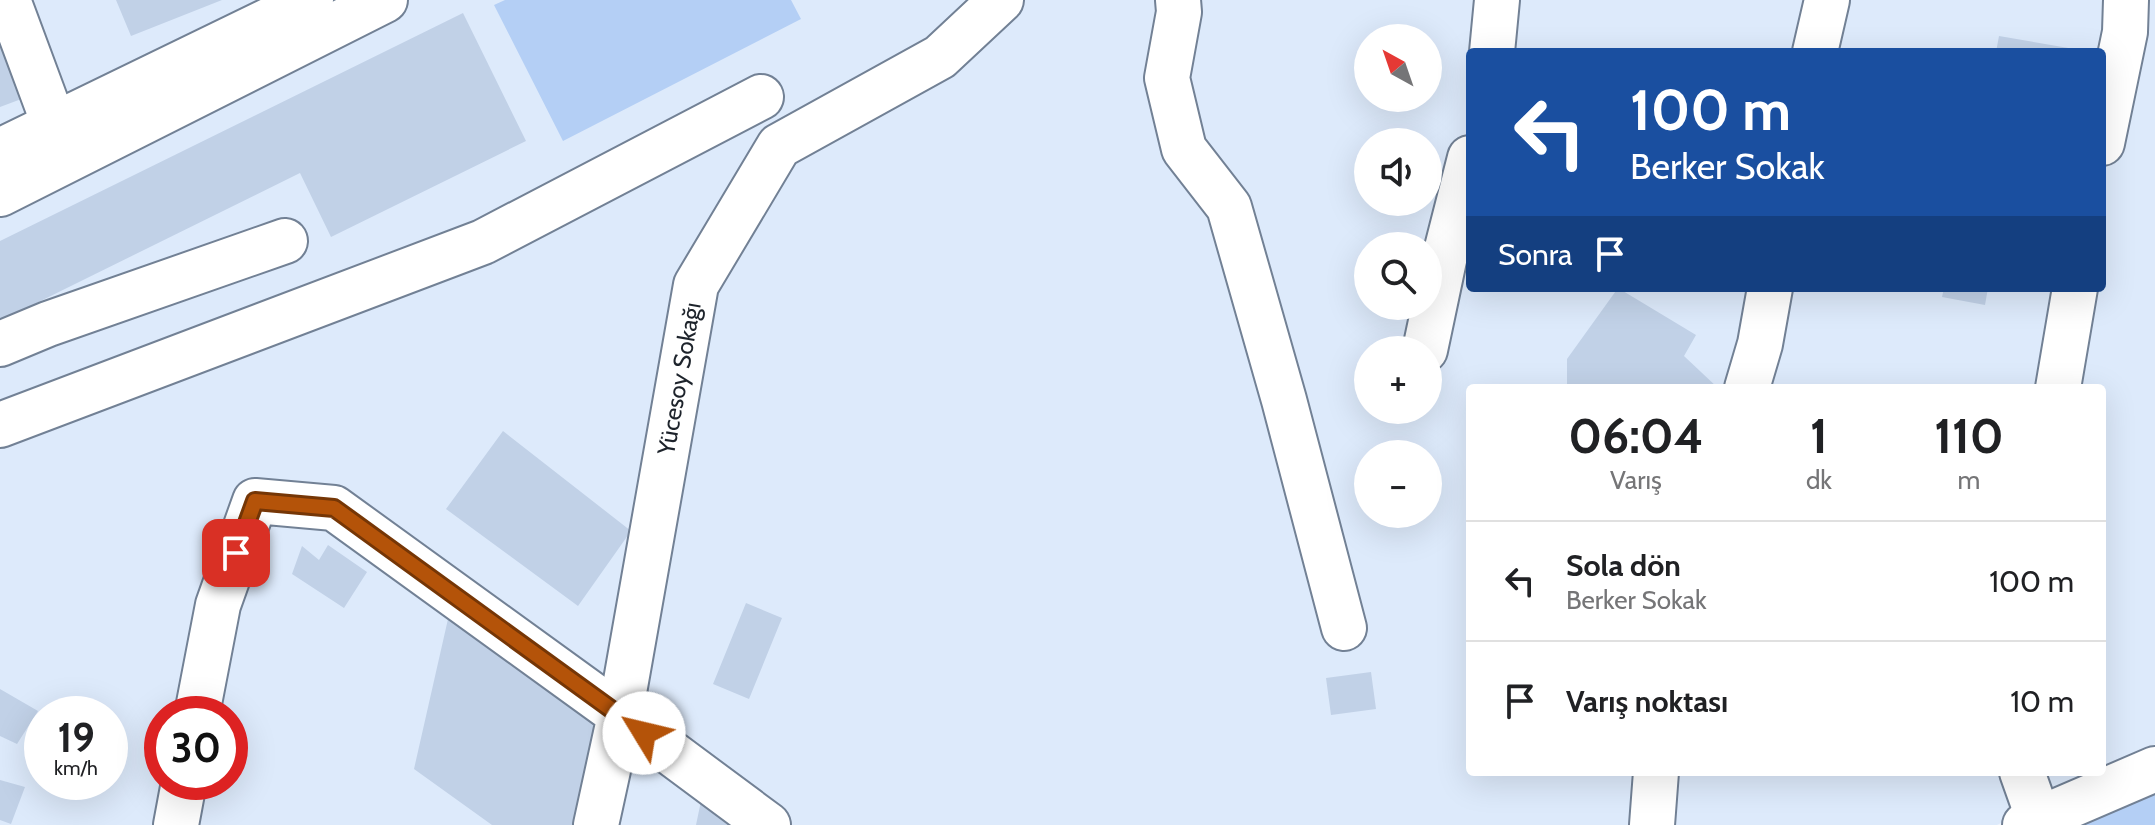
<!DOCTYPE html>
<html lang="tr">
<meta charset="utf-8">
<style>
body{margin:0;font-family:Cabin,sans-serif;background:#f6f6f6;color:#202124;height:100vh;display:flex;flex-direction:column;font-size:30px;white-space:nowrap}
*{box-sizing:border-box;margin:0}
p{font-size:26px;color:#757577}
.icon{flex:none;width:44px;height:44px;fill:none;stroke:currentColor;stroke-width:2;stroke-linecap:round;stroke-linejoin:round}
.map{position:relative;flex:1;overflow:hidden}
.side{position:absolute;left:1466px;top:384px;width:640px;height:392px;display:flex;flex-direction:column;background:#fff;border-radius:8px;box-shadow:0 8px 32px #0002}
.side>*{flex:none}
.guide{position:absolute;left:1466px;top:48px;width:640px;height:244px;border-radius:8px;box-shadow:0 8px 32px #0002;background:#1a4fa0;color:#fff;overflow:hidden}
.needle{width:52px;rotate:320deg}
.controls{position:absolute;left:1354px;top:24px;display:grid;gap:16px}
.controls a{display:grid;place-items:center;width:88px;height:88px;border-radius:50%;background:#fff;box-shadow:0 8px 32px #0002;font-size:40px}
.speed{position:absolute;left:24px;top:696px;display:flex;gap:16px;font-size:40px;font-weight:700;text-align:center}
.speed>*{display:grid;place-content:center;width:104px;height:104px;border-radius:50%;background:#fff;box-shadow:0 8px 32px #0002;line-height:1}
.speed small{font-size:20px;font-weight:400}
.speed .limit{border:12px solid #d22;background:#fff;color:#111}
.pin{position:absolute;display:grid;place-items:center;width:68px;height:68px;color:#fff;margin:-34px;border-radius:16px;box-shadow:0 4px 12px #0006}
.me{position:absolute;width:88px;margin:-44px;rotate:306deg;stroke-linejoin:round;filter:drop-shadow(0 0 6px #0008)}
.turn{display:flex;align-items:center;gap:28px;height:168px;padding:0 32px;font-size:36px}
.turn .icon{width:104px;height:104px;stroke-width:2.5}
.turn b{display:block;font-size:56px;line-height:68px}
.then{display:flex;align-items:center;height:76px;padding:0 32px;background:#0003;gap:16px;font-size:30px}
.eta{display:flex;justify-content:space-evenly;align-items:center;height:136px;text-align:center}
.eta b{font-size:48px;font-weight:800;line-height:56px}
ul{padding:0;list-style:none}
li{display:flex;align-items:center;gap:24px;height:120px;padding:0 32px;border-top:2px solid #e0e0e0}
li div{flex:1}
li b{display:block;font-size:30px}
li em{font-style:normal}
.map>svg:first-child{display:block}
.built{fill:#ddeafb;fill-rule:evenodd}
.green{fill:#b4cff5}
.building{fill:#c1d1e7}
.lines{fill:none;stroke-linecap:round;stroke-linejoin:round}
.minor-casing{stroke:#728195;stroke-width:48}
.major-casing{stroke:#728195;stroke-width:48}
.minor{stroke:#fff;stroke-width:44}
.major{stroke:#fff;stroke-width:44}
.route-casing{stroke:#753606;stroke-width:20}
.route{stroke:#b45309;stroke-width:14}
.labels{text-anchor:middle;stroke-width:8;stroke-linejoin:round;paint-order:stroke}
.street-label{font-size:24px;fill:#1d232b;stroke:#eef4fd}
</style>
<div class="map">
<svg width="2155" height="825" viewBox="0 0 2155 825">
<rect width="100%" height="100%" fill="#eef4fd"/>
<!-- built -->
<path class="built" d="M0 0H2155V744L2102 771V388H1470V772H2101L1997 825H0ZM1368 38H1428V98H1368ZM1470 52H2102V288H1470ZM1368 142H1428V202H1368ZM1368 246H1428V306H1368ZM1368 350H1428V410H1368ZM1368 454H1428V514H1368ZM42 714H110V782H42ZM162 714H230V782H162Z"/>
<!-- green -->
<path class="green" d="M505 0H791L801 19 563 141 494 5Z
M2155 786V825H2049Z"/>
<!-- building -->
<path class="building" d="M116 0H222L131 36Z
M463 13 526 141 331 237 300 173 0 321V241Z
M0 17 32 95 0 107Z
M1999 36 2080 50V52H1996Z
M1618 288 1696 335 1684 356 1718 388H1567V359Z
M1944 288H1988L1985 305 1942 297Z
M503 431 631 531 578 606 446 509Z
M328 545 367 572 344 608 292 574 302 546 319 560Z
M746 603 782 618 749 699 713 684Z
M448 619 602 729 578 825H492L414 769Z
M1371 672 1376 709 1331 715 1326 678Z
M0 689 38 711 17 744 0 736Z
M0 780 25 787 11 824 0 820Z
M701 801 734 825H696Z"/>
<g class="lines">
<defs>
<g id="minor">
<path d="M8 0 64 151"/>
<path d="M1178 0 1179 12 1167 78 1184 149 1229 207 1284 400 1344 628"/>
<path d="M1492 52 1497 0"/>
<path d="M1815 52 1827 0"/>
<path d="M2102 143 2125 32 2126 0"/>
<path d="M0 151 311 0"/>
<path d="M0 194 385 0"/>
<path d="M0 344 48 324 285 241"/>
<path d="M1425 350 1444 260 1470 158"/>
<path d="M1747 388 1760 344 1770 288"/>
<path d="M2058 388 2075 288"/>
<path d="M0 425 483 242 761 97"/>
<path d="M197 714 218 605 255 501 334 508 620 715 596 825"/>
<path d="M2022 772 2038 817"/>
<path d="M176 825 184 782"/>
<path id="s1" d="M768 825 620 715 696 285 779 146 940 57 1001 0"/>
<path d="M1652 825 1656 772"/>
</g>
<path id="major" d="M2025 825 2155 769"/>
</defs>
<!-- minor casing -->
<use href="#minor" class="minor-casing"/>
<!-- major casing -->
<use href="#major" class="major-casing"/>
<!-- minor -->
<use href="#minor" class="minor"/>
<!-- major -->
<use href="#major" class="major"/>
</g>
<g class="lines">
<defs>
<path id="route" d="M236 553 255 501 334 508 644 733"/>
</defs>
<!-- route casing -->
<use href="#route" class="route-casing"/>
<!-- route -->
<use href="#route" class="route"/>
</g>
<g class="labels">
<!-- street labels -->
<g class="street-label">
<text dy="8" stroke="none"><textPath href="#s1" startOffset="526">Yücesoy Sokağı</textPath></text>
</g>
</g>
</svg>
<div class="controls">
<a><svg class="needle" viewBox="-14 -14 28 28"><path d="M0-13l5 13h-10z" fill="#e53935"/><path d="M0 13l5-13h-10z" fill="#757577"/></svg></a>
<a><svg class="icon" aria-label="sound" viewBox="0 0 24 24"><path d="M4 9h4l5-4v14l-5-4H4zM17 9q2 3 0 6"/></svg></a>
<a><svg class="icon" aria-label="search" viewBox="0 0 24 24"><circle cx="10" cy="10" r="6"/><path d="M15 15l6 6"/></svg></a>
<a>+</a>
<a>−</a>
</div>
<div class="speed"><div>19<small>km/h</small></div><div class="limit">30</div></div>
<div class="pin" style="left:236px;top:553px;background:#d93025"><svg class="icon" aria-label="arrive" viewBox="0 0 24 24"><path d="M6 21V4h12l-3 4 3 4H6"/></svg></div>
<svg class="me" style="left:644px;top:733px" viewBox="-20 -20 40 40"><circle r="19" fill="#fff"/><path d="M0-13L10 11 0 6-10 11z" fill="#b45309"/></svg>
<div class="guide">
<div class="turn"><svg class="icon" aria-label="left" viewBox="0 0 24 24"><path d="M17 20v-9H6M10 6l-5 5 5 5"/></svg><div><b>100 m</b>Berker Sokak</div></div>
<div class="then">Sonra<svg class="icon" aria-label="arrive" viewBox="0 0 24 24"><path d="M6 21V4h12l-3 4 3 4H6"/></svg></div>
</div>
<section class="side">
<div class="eta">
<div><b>06:04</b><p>Varış</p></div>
<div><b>1</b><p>dk</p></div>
<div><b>110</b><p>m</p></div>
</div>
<ul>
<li><svg class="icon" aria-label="left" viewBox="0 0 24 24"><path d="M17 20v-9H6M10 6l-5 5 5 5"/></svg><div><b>Sola dön</b><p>Berker Sokak</p></div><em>100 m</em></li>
<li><svg class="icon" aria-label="arrive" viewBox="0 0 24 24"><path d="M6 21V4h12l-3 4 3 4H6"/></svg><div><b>Varış noktası</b></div><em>10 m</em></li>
</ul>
</section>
</div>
